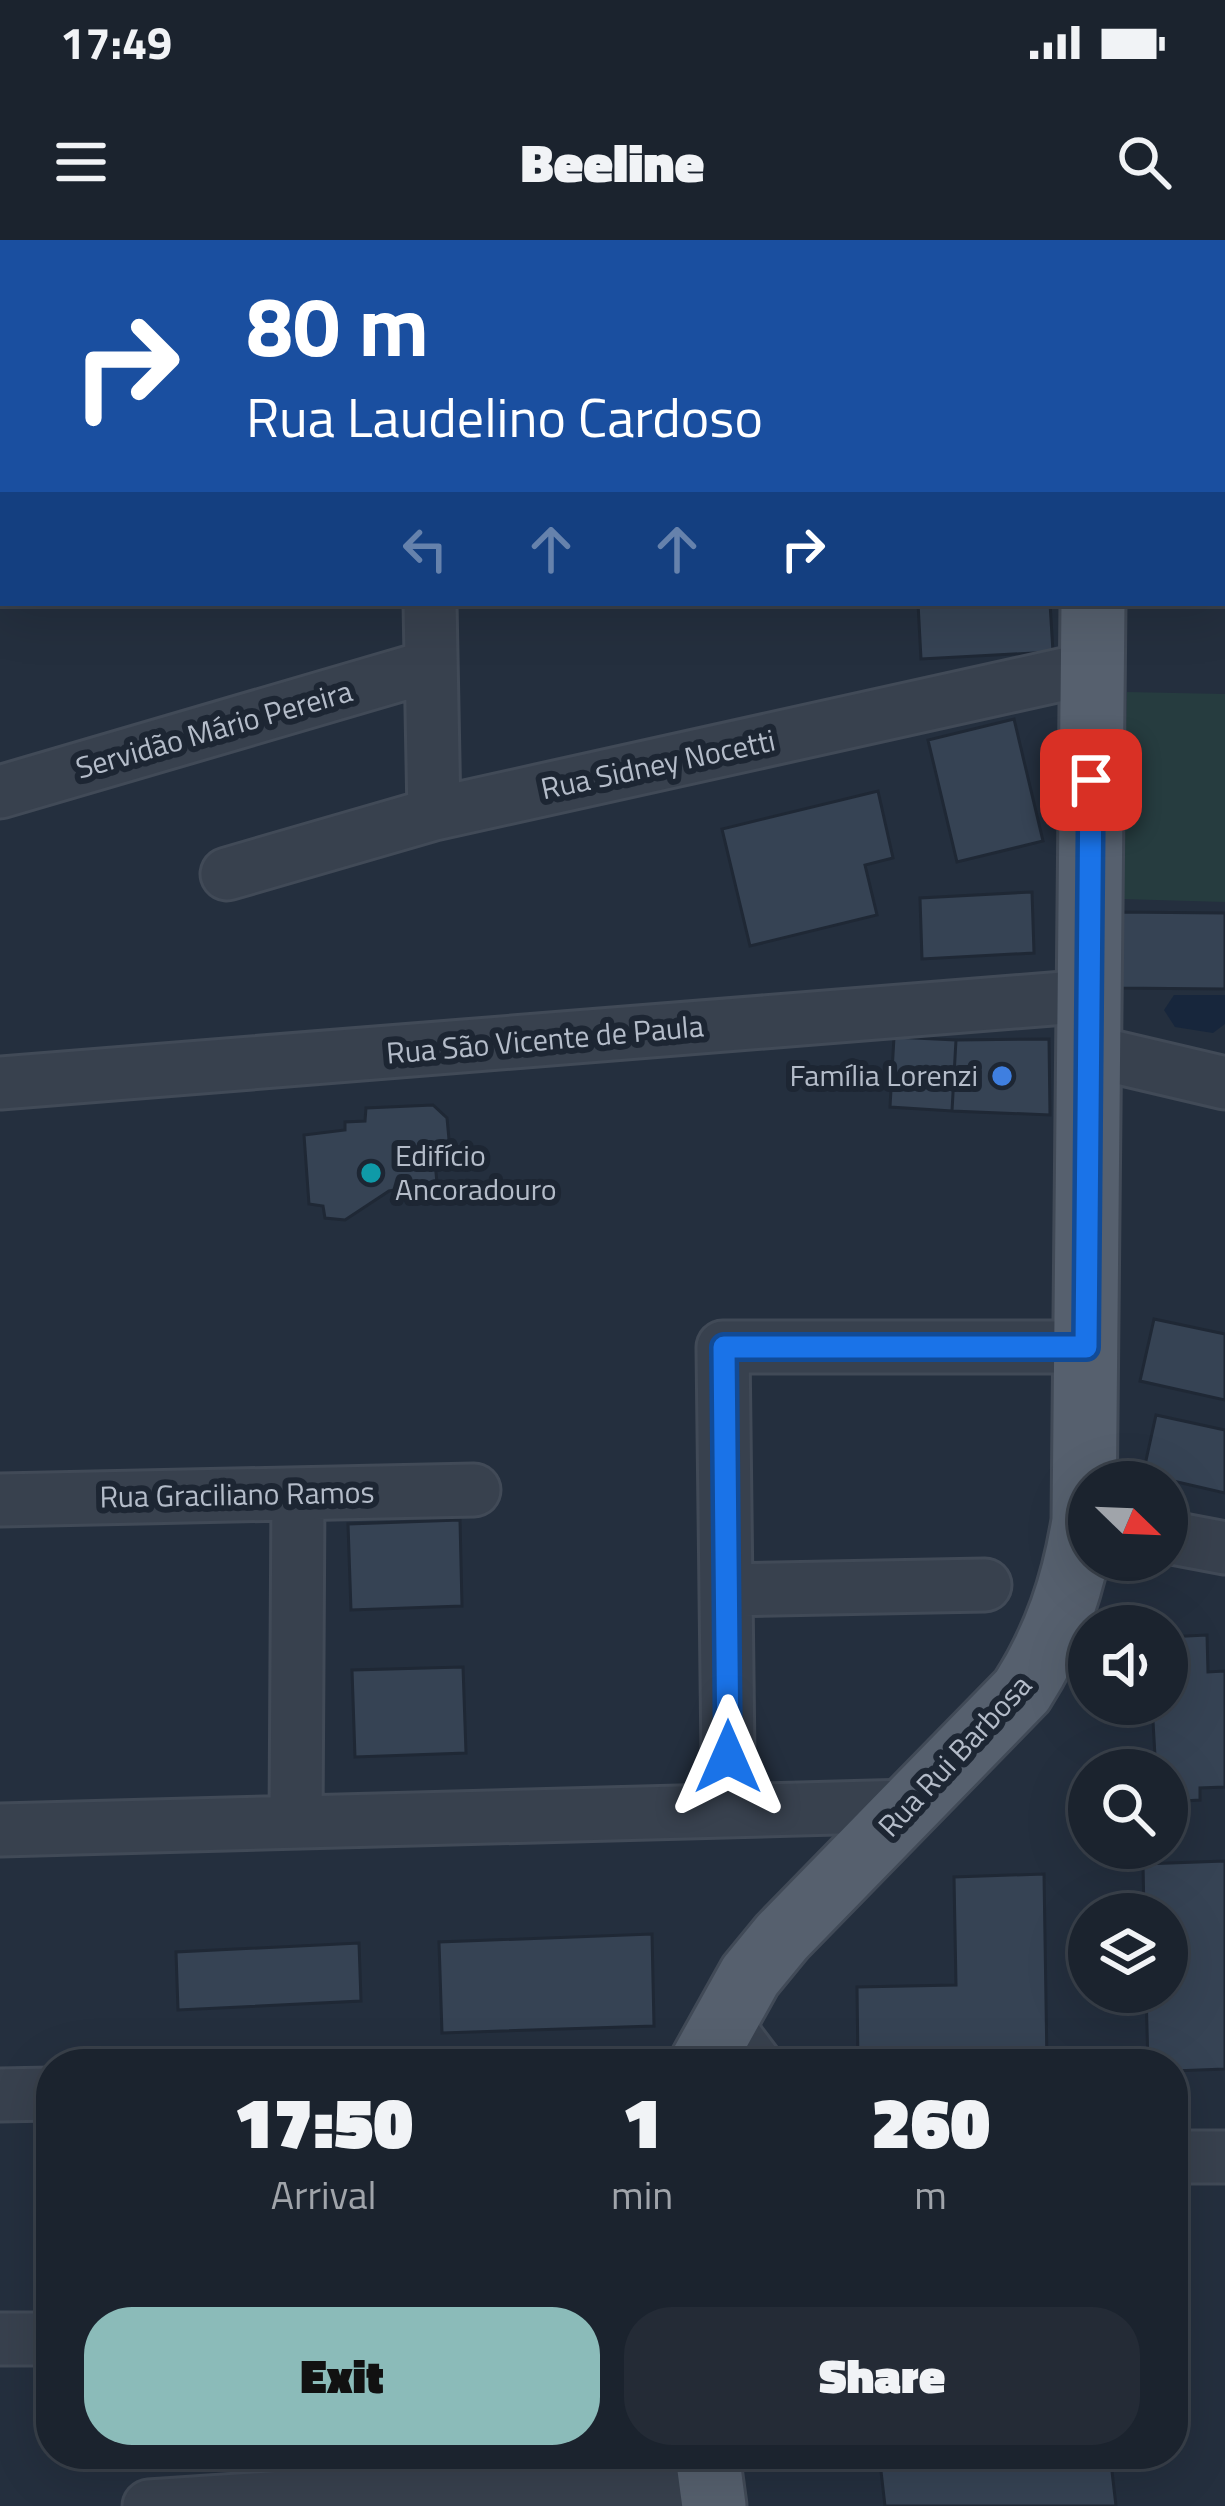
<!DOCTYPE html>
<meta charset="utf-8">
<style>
body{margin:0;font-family:"Titillium Web",sans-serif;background:#242b36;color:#f1f3f6;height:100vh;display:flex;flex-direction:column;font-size:45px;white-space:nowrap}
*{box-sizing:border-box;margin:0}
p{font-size:39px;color:#a0a4aa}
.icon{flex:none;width:66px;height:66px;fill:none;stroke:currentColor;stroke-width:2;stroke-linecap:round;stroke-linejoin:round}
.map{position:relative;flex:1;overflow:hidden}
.details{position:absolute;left:36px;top:1809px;width:1152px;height:420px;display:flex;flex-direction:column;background:#1b232e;border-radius:48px;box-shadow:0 12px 48px #0002,0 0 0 3px #39404a}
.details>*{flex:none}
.guide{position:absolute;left:0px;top:0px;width:1227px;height:366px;box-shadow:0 12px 48px #0002,0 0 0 3px #39404a;background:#1a4fa0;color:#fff;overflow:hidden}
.needle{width:78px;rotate:113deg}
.controls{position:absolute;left:1068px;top:1221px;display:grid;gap:24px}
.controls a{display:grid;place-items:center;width:120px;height:120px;border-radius:50%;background:#1b232e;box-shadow:0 12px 48px #0002,0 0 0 3px #39404a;font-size:60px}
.pin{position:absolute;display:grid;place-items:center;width:102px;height:102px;color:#fff;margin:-51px;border-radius:24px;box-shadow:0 6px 18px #0006}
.me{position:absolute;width:132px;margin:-66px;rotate:0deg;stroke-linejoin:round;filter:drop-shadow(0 0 9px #0008)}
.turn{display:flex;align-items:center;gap:42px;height:252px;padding:0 48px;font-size:54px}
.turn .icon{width:156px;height:156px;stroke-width:2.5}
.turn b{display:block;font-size:84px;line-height:102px}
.lanes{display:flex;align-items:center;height:114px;padding:0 48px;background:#0003;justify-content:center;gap:60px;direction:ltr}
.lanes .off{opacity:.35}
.eta{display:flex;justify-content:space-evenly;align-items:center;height:204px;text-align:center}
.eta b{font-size:72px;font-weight:800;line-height:84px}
.primary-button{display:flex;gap:24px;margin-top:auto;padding:24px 48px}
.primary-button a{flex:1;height:138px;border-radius:48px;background:#8bbbb9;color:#111;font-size:48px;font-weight:800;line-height:138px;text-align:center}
.primary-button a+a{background:#242b36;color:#f1f3f6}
.status{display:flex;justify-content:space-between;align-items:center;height:84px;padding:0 60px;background:#1b232e;direction:ltr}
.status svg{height:33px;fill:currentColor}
header{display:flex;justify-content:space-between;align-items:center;height:156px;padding:0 48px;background:#1b232e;font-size:54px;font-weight:800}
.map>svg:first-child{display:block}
.green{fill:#263c3f}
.water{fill:#17263c}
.building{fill:#364354;stroke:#1f2835;stroke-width:3}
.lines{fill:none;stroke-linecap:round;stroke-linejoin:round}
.minor-casing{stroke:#414a57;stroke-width:57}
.major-casing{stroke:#414a57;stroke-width:69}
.minor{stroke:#38414e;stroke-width:51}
.major{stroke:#56606e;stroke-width:63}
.route-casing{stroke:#114b97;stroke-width:30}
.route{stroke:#1a73e8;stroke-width:21}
.shop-dot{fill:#3f7fe0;stroke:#1d2633;stroke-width:4.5}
.culture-dot{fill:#0f9aa8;stroke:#1d2633;stroke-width:4.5}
.labels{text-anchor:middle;stroke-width:12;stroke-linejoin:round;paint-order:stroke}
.street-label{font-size:30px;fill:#b4bcc9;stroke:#1d2633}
.poi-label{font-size:30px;fill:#b4bcc9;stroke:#1d2633;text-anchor:end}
</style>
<div class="status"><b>17:49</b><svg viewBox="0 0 49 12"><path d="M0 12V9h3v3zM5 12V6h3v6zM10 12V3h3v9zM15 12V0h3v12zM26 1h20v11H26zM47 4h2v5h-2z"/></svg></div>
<header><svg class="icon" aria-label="menu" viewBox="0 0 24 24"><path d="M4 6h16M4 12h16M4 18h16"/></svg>Beeline<svg class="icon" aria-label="search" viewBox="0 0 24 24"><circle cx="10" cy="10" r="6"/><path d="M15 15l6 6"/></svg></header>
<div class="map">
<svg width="1225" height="2266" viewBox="0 0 1225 2266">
<rect width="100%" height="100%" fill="#242f3e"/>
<!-- green -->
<path class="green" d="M1127 452 1225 454V662L1121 659Z"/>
<!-- water -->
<path class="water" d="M1174 755H1225V784L1213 793 1175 787 1164 770Z"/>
<!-- building -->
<path class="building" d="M918 363H1050L1053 412 921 419Z
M1014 479 1043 601 957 622 928 500Z
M878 551 893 618 865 625 877 675 750 706 722 589Z
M1032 652 1034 713 922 719 920 658Z
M1116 672 1225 673V749L1115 748Z
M894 797 956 800 952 871 890 867Z
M1049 799 1050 875 952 871 956 800Z
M433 865 447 878 450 910 435 922 437 943 389 951 345 980 325 978 323 966 309 964 304 895 345 890V882L365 881 366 868Z
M1154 1079 1225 1094V1160L1140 1141Z
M1156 1175 1225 1190V1253L1143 1234Z
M460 1280 462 1366 351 1370 348 1284Z
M1207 1395 1208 1432 1225 1431V1547L1200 1548V1560L1167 1562V1530H1131V1517L1155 1516 1152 1464H1167V1397Z
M463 1427 466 1513 355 1517 352 1430Z
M1225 1621V1829L1173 1831V1824H1148L1146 1752H1167V1674H1144L1143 1624Z
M1044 1634 1047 1824H858L857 1747 956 1745 954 1637Z
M652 1694 654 1786 442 1793 439 1702Z
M359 1703 361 1761 178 1770 176 1712Z
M879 2214H1110L1116 2266H885Z"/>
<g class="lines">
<defs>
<path id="minor" d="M682 3 689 0
M0 216 3 215
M430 363 434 574
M0 552 427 427
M227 634 434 574 1092 428
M1089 811 1225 843
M0 843 1089 756
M0 1260 474 1250
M1167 1297 1225 1308
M727 1350 985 1345
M728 1517 723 1107H1086
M296 1582 298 1254
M0 1590 911 1566
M722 1779 756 1824
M0 1855 51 1854
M1173 1917H1225
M0 2099H51
M149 2266 284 2257 712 2253"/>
<path id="major" d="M1089 0 1090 3
M701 1824 750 1736 782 1697 1022 1451C1056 1398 1074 1343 1084 1281L1093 363
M707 2214 714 2266"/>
</defs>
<!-- minor casing -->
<use href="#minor" class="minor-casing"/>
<!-- major casing -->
<use href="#major" class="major-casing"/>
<!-- minor -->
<use href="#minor" class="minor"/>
<!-- major -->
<use href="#major" class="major"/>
</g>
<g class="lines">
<defs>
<path id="route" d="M728 1517 724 1107H1086L1091 540"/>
</defs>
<!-- route casing -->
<use href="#route" class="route-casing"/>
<!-- route -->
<use href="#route" class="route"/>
</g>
<!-- markers -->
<circle class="shop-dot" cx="1002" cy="836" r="12"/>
<circle class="culture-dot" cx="371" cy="933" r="12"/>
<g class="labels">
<!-- street labels -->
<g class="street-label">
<text transform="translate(214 490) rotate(-16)" y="10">Servidão Mário Pereira</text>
<text transform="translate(658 525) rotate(-12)" y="10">Rua Sidney Nocetti</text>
<text transform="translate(545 800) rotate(-5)" y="10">Rua São Vicente de Paula</text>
<text transform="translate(237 1255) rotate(-1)" y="10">Rua Graciliano Ramos</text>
<text transform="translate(955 1516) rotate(-47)" y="10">Rua Rui Barbosa</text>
</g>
<!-- poi labels -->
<g class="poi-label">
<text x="978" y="846">Família Lorenzi</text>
<text x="395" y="926" text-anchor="start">Edifício<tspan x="395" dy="34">Ancoradouro</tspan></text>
</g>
</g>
</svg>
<div class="controls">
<a><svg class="needle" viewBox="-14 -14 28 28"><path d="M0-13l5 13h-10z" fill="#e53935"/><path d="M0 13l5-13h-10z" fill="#a0a4aa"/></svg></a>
<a><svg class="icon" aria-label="sound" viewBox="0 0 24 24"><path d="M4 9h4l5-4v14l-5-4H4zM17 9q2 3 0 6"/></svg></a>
<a><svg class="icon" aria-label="search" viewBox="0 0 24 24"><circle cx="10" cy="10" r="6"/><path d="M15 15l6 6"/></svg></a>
<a><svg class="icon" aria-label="layers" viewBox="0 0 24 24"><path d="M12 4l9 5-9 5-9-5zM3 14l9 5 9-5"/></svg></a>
</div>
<div class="pin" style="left:1091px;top:540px;background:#d93025"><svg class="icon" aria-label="arrive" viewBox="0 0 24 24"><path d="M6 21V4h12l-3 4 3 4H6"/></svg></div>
<svg class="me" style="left:728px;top:1517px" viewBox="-20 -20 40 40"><path d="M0-17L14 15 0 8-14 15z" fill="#1a73e8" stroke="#fff" stroke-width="4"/></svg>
<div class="guide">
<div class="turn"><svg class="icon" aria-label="right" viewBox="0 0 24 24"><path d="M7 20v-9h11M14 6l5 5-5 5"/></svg><div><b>80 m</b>Rua Laudelino Cardoso</div></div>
<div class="lanes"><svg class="icon off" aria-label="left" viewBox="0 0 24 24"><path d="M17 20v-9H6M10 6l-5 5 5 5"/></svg><svg class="icon off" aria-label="ahead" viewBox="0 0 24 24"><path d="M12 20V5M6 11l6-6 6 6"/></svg><svg class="icon off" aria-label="ahead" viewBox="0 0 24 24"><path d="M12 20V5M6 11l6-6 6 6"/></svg><svg class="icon" aria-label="right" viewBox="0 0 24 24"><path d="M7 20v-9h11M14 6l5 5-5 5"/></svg></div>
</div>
<section class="details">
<div class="eta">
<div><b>17:50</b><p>Arrival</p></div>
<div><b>1</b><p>min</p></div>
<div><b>260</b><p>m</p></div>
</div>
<div class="primary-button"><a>Exit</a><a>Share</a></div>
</section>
</div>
